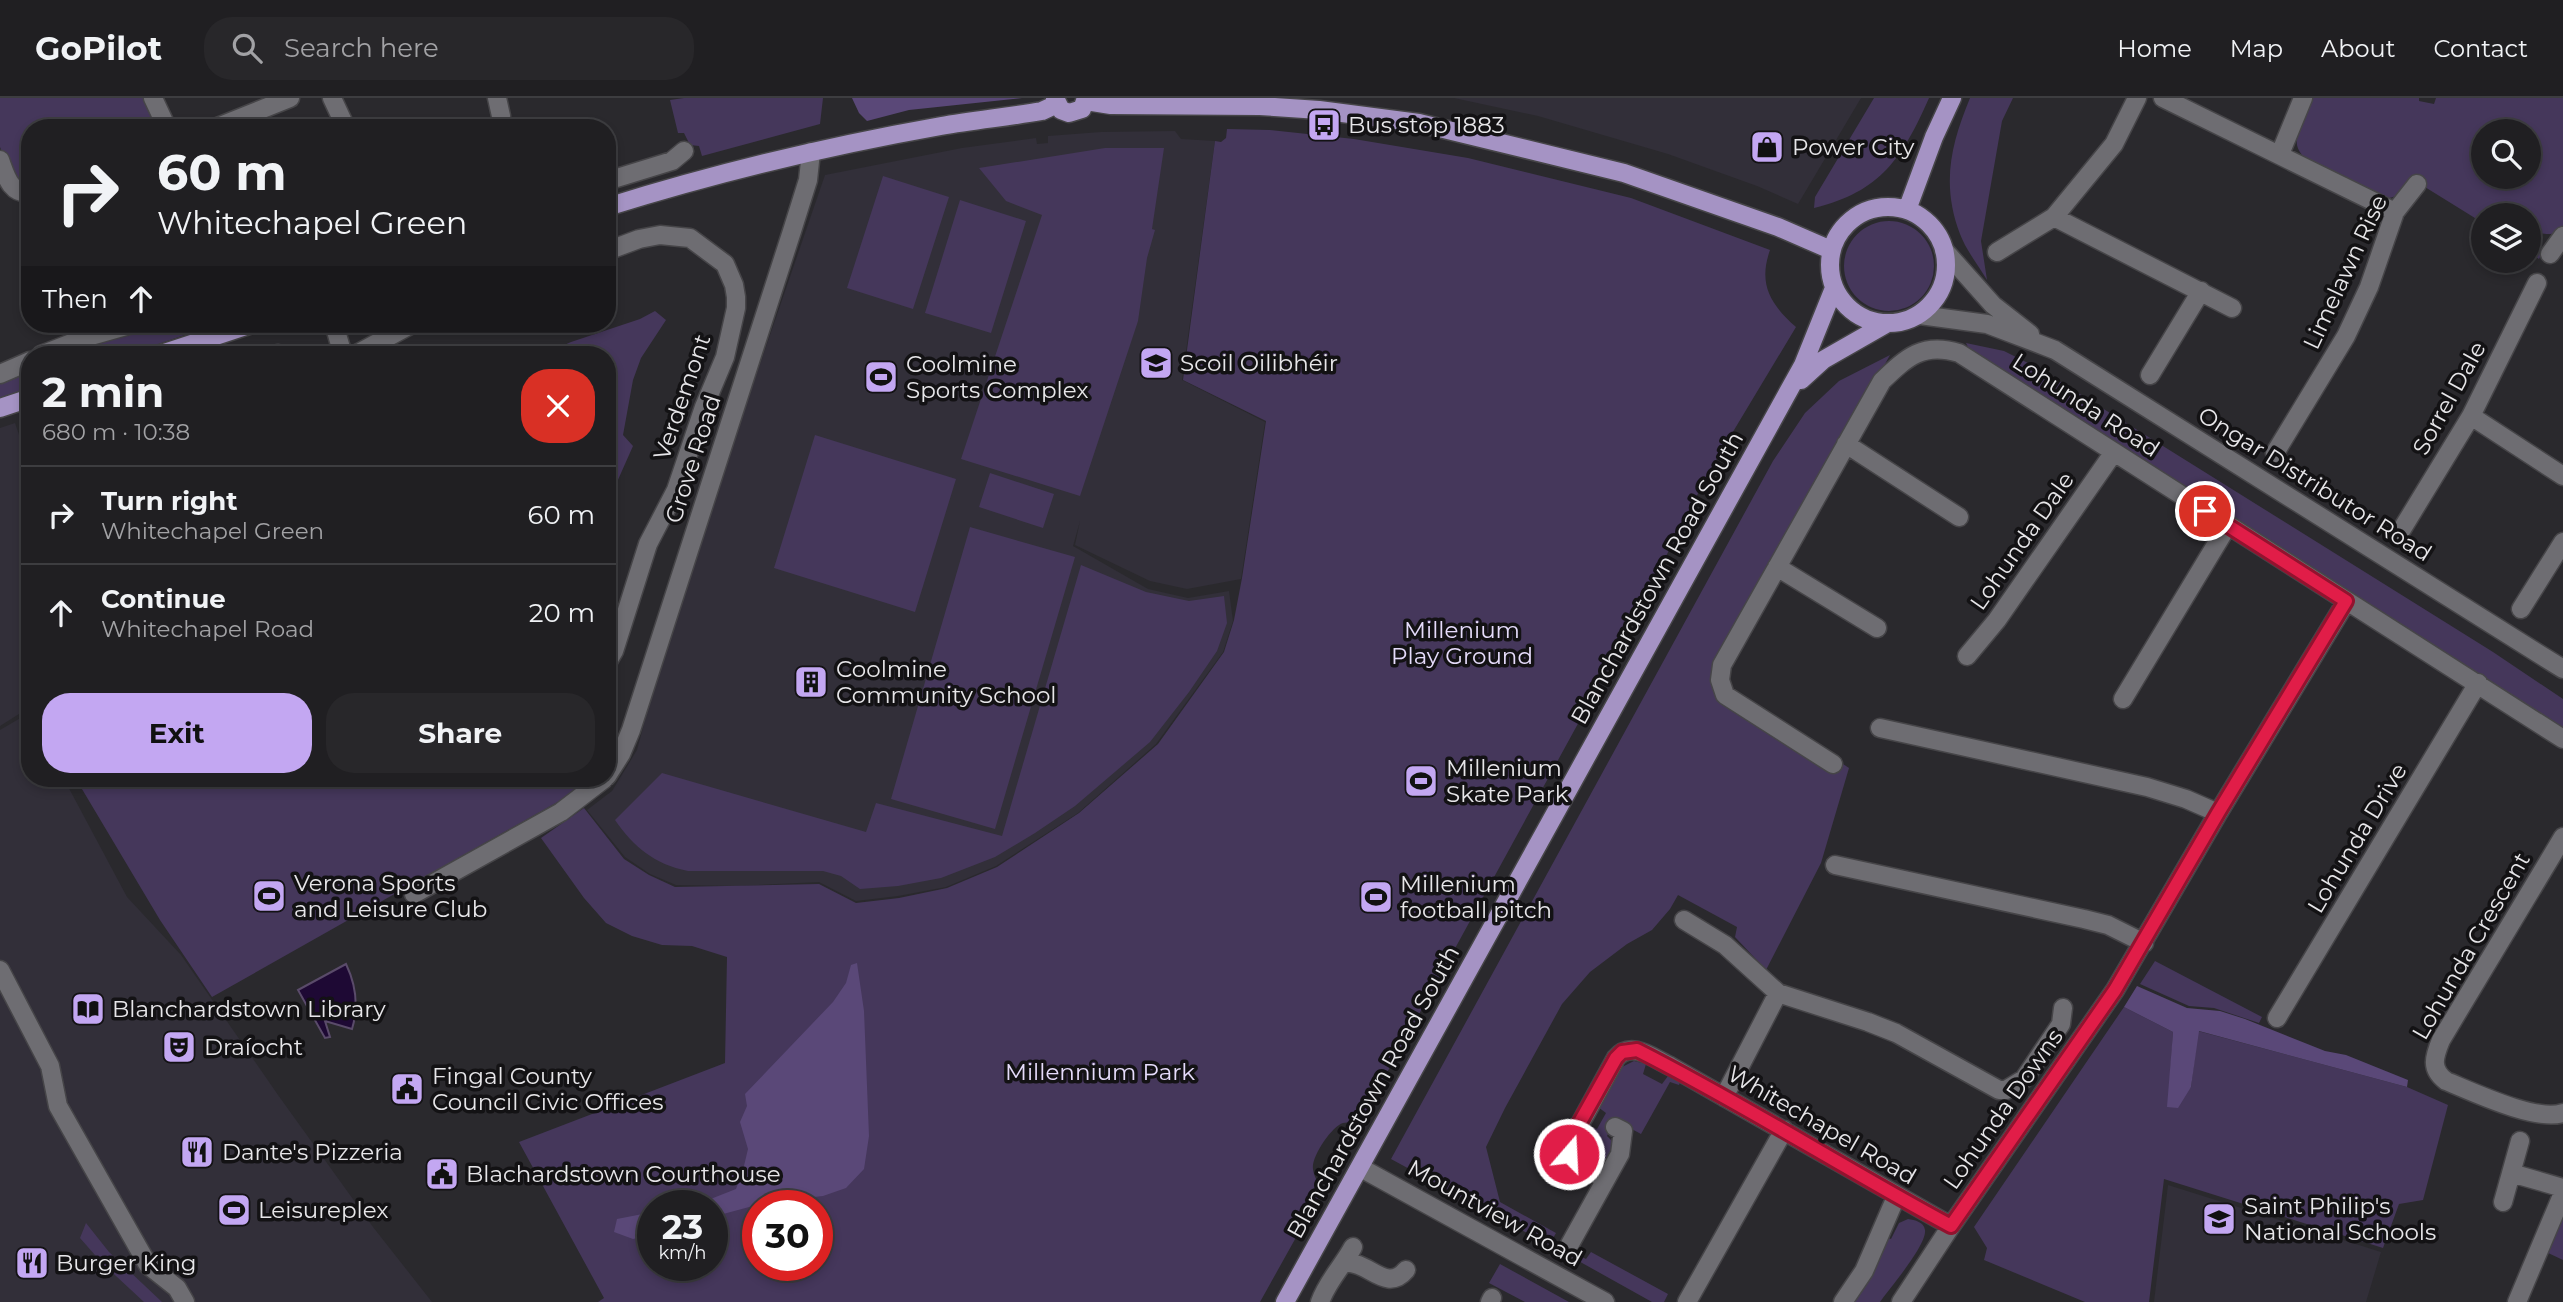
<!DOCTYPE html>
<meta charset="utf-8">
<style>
body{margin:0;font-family:Montserrat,sans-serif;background:#28272a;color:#f1f3f6;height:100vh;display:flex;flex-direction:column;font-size:26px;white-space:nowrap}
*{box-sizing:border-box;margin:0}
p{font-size:23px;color:#a2a2a5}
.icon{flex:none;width:38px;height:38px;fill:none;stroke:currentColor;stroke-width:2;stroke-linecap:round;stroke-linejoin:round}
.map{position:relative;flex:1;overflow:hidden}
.drawer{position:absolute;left:21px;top:248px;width:595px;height:441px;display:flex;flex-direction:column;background:#201f22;border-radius:28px;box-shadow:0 4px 10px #0003,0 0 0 2px #3d3d40}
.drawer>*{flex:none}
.guide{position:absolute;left:21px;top:21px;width:595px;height:214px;border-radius:28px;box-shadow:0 4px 10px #0003,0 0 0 2px #3d3d40;background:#201f22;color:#f1f3f6;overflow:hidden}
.controls{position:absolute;left:2471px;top:21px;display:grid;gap:14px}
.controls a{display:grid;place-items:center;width:70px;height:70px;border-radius:50%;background:#201f22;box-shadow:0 4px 10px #0003,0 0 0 2px #3d3d40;font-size:35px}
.speed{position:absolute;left:637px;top:1092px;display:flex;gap:14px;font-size:35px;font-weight:700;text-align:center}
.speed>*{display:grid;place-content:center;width:91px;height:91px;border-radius:50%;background:#201f22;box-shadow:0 4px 10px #0003,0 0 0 2px #3d3d40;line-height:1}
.speed small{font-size:18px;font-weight:400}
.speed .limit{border:10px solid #d22;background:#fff;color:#111}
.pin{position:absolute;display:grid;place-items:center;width:60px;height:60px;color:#fff;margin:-30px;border:4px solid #fff;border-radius:50%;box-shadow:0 2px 7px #0007}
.me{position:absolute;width:77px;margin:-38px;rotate:19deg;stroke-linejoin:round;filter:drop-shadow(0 0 5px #0008)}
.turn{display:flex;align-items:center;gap:24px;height:147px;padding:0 21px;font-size:32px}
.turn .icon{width:91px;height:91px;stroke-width:2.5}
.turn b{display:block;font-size:49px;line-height:60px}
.then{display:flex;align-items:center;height:66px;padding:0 21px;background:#0003;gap:14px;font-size:26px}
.round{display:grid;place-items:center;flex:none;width:74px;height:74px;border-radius:28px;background:#28272a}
.overview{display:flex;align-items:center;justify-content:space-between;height:119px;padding:0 21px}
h1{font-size:42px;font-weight:700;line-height:52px}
.action{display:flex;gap:14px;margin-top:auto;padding:14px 21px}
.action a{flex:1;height:80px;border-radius:28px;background:#c3a7f2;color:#111;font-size:28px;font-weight:700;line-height:80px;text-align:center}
.action a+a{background:#28272a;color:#f1f3f6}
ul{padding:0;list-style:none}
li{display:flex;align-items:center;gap:21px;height:98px;padding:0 21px;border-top:2px solid #3d3d40}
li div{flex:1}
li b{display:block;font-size:26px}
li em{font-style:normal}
header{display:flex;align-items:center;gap:42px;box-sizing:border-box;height:98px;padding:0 35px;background:#201f22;border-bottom:2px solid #3d3d40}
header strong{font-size:33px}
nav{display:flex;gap:38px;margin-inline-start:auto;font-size:24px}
.search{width:490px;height:63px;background:#28272a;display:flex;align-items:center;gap:18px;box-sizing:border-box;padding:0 24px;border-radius:28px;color:#a2a2a5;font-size:26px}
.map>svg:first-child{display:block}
.built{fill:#322f39}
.green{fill:#45375b;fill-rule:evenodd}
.forest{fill:#5a4878}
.water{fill:#1e0934;stroke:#5a4b6a;stroke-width:2}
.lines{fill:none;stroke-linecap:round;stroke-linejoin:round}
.minor-casing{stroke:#464548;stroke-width:21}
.major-casing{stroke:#464548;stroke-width:21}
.minor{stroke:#6e6d72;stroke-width:18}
.major{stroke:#a593c4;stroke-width:18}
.route-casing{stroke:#92132f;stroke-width:18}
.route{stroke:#e11d48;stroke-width:12}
.labels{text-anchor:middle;stroke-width:7;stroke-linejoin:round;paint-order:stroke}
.poi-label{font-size:23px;fill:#e7e6e9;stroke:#131214;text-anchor:start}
.street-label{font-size:23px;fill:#e7e6e9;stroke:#131214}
.park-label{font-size:23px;fill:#e6dcfb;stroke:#131214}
</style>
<header>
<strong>GoPilot</strong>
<div class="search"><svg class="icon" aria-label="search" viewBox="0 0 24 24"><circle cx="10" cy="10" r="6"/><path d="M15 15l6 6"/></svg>Search here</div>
<nav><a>Home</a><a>Map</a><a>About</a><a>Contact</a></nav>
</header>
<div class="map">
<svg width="2563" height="1204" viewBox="0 0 2563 1204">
<rect width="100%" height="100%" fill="#2a292d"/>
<!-- built -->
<path class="built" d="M1454 0H1861L1798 106 1757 88 1668 56 1538 18Z
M1175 33 1181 41 1215 43 1182 282 1265 324 1241 481 1187 491 1150 483 1075 447 1080 423 1073 448 1148 491 1188 500 1229 493 1233 523 1223 554 1156 646 1078 715 996 768 946 789 898 798 856 803 819 784 736 788 676 787 650 776 625 759 587 712 612 693 637 652 690 454 747 304 825 77 962 50 1036 40 1037 46 1048 45V38L1101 34Z
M15 325 30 369V609L0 628V330Z
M29 615 30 681H64L127 799 181 857 278 997 373 1129 432 1204H0V632Z
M2168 1087 2381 1154 2366 1204H2154Z"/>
<!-- green -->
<path class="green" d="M0 0H146L160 30H30V89L14 84 0 49Z
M684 0H823L820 26 702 58 699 48 690 47 684 35H678L670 2Z
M1874 0H1929C1903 59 1881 94 1814 110L1815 99Z
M1970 0H2013L2002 23 1981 143 1987 182C1978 167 1966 152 1960 136 1941 86 1951 46 1970 0Z
M2312 0H2419V3L2434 6 2436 0H2563V128C2554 138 2549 137 2536 134L2531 143 2543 153 2539 161 2529 154V117H2483V125L2412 81C2404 89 2398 101 2386 100 2366 91 2316 70 2302 57 2298 52 2296 47 2297 42 2297 28 2307 12 2312 0ZM2483 33H2529V79H2483Z
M1227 31 1270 32 1354 41 1468 60 1631 100 1770 152C1758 186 1770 206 1796 229L1710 372 1615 558 1360 1024C1355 1024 1348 1024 1343 1025 1332 1028 1311 1059 1313 1071 1314 1079 1318 1085 1323 1091L1260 1204H598L604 1200 519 1044 725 965 727 859 692 848 662 847 632 838 606 825 584 800 541 740 584 710 624 761 649 777 675 789 819 786 856 805 899 800 947 790 997 769 1079 715 1158 646 1224 554 1234 522 1242 480 1266 323 1183 282 1215 43 1221 44 1226 40ZM653 1108H712V1167H653ZM758 1108H817V1167H758Z
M1105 50H1164L1152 131 1155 132 1147 160 1138 223 1080 398 961 361 1042 117 1006 103 979 70Z
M883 78 949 99 913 211 847 190Z
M960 102 1026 123 991 235 925 215Z
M1844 168a45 45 0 1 1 90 0a45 45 0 1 1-90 0Z
M655 213 666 222 641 260 633 282 623 337 633 348 613 393 607 390V257H542L571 244 640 221Z
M156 226H217L126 257H59Z
M1966 245 2004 253 2038 270 2493 554 2563 601V632L1971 255Z
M1890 257 1714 576 1809 658 1810 662 1833 676 1843 666 1849 670 1821 765 1766 872 1735 839 1737 829 1678 797 1670 811 1652 832 1627 846 1590 874 1562 906 1505 1010 1486 1049 1500 1104 1556 1135 1552 1142 1564 1150 1562 1154 1391 1061 1773 363 1805 315 1839 283Z
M30 270V291L0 301V283Z
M815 337 956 381 915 514 774 470Z
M990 375 1054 396 1043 430 979 409Z
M970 429 1075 459 995 731 891 701Z
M1081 467 1146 494 1189 503 1224 498 1227 525 1217 553 1189 594 1150 644 1075 708 1035 735 995 759 941 780 898 788 860 791 841 778 823 773H688C654 766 634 749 615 722L662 675 866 734 876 705 1002 738Z
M76 681H581L570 697 212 899 160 822Z
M2155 863 2262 919 2259 925 2214 910 2189 908 2140 886Z
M2124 909 2173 934 2168 1009 2191 989 2198 933 2407 989 2448 1007 2423 1102 2399 1106 2383 1150 2164 1081 2149 1204H2085L1984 1162 1987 1150 1974 1129Z
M1634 963 1646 966 1643 976 1662 986 1668 978 1680 984 1679 987 1670 984 1641 1036 1615 1022 1607 1038 1615 1046 1612 1055 1602 1064C1590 1065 1580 1060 1577 1048L1589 1028 1597 1031 1606 1015 1598 1009 1618 971Z
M2563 1113V1162L2546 1154Z
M1908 1121C1915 1122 1924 1124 1925 1132 1927 1147 1889 1191 1880 1204H1850L1885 1139 1891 1141 1899 1125Z
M86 1125 109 1154 162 1204H144L102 1165 80 1140Z
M1568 1152 1586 1161 1591 1154 1668 1196 1664 1204H1652L1566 1156Z
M1500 1166 1569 1204H1525L1489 1185Z"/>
<!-- forest -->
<path class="forest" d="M852 0H1022L909 12 867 23 859 15Z
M857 865 864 913 869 1038 864 1071 846 1090 823 1098 768 1104 712 1119V1108H682L703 1104 736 1091 743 1072 748 1051 740 1024 747 1008 745 996 833 904 846 885 851 867Z
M2137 888 2187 910 2220 913 2245 921 2325 953 2346 957 2408 982 2407 989 2199 933 2191 989 2178 1010 2167 1009 2173 934 2124 909Z
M653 1114V1136L633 1141 614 1134 617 1121Z"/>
<!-- water -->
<path class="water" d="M346 866C356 887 359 908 352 931L325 923 330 939 325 940 298 892Z"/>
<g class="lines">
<defs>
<path id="minor" d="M153 0 167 30
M332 0 346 30
M497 0 501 18
M2163 0 2395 114
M215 30 290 0
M2280 56 2303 0
M0 62C6 78 10 96 30 95
M607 83 672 63 684 53
M2054 119 2232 210
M1944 152 1993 207 2030 236
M607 153 639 141 660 137 690 140 725 166 734 187 736 199V210L725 259 704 309 676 392 648 446 614 553 607 565
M1997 154 2054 119 2114 46 2137 0
M2550 156 2563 138
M1920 217 1987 226 2055 252 2563 571
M334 226 343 257
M41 257 87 239 133 226
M273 257 278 256
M355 257 412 226
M0 276 30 263
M2150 277 2201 193
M2471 318 2563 378
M1846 346 1959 419
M2275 355 2346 238 2369 189 2395 114 2417 86
M2399 436 2471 318 2537 185
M1777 469 1877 530
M2521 511 2563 444
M1967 558 1997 522 2114 354
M2123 601 2228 427
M1880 630 2147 689 2186 701 2218 715
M1833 666 1725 597 1720 582 1722 567 1882 283C1907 259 1923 244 1959 255L2563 641
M607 678 621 656 631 632 792 133 808 82 811 54
M2563 739 2441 942C2434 959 2430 971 2446 983 2473 994 2536 1024 2563 1015
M1835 767 2084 821 2108 827 2144 845
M414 796 561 714 604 681
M1684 822 1725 847 1778 895 1868 924 1896 935 1999 992H2006L2024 981 2061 926 2063 910
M0 872 50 968 58 1008 148 1167 177 1190 185 1204
M2277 920 2478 585
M1724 999 1778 895
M1361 1070 1605 1204
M2511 1075 2563 1090
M1605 1081C1591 1072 1570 1066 1568 1048L1616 960C1631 942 1653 960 1670 968L1951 1128
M2503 1104 2520 1043
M1570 1146 1620 1056 1623 1033 1615 1029
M1345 1165C1368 1162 1386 1196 1406 1172
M1320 1204C1328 1182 1343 1168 1353 1149
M1490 1204 1492 1200
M1687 1204 1784 1032
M1843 1204 1864 1173 1896 1099
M1901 1204 1951 1128 2115 892 2217 717 2346 504
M2517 1204 2563 1095"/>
<path id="major" d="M1055 0 1061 12 1069 15 1082 11 1086 0
M1086 3 1111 7 1260 8 1319 12 1419 25 1624 75 1778 129 1831 152
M1830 167a58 58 0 1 1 116 0a58 58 0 1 1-116 0Z
M607 109C716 75 828 48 941 28 974 22 1008 19 1042 13L1057 6
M1907 112 1934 39 1952 0
M158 257 252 226
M1801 282 1823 262 1886 226
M0 310 30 300
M1285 1204 1803 267 1834 190"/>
</defs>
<!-- minor casing -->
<use href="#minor" class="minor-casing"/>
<!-- major casing -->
<use href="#major" class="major-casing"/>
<!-- minor -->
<use href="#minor" class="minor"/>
<!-- major -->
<use href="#major" class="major"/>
</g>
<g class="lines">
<defs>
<path id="route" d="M1569 1056 1570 1042 1616 960 1622 954 1637 952C1744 1006 1845 1071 1951 1128L2115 892 2218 715 2346 503 2205 413"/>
</defs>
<!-- route casing -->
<use href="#route" class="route-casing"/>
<!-- route -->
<use href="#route" class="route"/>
</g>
<!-- icons -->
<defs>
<symbol id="bus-square" viewBox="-11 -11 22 22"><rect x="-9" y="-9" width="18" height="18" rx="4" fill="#c3a7f2" stroke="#131214"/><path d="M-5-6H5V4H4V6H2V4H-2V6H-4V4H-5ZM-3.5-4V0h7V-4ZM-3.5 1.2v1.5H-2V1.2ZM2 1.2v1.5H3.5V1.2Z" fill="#111"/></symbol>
<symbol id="shop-square" viewBox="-11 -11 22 22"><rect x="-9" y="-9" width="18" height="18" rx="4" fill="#c3a7f2" stroke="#131214"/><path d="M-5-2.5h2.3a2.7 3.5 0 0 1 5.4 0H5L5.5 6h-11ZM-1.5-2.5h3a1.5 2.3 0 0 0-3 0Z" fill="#111"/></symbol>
<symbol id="school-square" viewBox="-11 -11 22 22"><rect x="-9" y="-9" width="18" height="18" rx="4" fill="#c3a7f2" stroke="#131214"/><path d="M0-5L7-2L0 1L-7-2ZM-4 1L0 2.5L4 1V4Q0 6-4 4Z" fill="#111"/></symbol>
<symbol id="stadium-square" viewBox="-11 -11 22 22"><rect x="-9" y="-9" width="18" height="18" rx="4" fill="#c3a7f2" stroke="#131214"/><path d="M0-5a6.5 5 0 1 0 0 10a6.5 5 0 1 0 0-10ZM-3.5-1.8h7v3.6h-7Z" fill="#111"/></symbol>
<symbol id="building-square" viewBox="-11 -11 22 22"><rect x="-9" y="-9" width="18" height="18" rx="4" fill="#c3a7f2" stroke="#131214"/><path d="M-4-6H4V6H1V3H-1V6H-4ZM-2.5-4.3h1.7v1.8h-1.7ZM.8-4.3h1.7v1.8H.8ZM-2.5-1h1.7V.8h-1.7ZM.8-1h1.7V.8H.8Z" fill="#111"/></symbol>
<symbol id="library-square" viewBox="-11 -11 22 22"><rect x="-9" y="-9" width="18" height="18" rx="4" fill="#c3a7f2" stroke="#131214"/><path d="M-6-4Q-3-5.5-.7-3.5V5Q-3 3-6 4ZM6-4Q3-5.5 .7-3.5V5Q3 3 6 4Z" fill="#111"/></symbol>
<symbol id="theatre-square" viewBox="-11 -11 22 22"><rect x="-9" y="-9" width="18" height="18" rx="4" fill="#c3a7f2" stroke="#131214"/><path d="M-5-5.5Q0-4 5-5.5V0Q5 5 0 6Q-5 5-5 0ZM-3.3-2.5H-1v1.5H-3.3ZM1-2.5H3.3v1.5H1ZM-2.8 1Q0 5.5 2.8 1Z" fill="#111"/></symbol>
<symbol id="civic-square" viewBox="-11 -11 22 22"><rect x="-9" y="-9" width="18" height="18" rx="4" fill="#c3a7f2" stroke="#131214"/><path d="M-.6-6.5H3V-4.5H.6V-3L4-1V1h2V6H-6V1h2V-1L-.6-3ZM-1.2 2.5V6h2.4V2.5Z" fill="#111"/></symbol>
<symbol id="restaurant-square" viewBox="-11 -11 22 22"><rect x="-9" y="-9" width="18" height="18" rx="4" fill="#c3a7f2" stroke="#131214"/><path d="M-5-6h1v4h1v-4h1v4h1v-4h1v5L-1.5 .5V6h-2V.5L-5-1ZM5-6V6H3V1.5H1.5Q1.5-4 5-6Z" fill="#111"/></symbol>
</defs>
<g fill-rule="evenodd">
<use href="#bus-square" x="1305" y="8" width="38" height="38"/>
<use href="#shop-square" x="1748" y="30" width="38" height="38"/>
<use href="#school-square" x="1137" y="246" width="38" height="38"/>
<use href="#stadium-square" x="862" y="260" width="38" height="38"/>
<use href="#building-square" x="792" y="565" width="38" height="38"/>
<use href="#stadium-square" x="1402" y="664" width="38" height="38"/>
<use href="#stadium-square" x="250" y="779" width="38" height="38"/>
<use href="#stadium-square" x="1357" y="780" width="38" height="38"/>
<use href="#library-square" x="69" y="892" width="38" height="38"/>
<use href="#theatre-square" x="160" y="930" width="38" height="38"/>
<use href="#civic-square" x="388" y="972" width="38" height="38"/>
<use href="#restaurant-square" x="178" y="1035" width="38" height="38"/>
<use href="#civic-square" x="423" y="1057" width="38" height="38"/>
<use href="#stadium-square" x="215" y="1093" width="38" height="38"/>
<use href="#school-square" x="2200" y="1102" width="38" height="38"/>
<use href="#restaurant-square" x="13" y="1146" width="38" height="38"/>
</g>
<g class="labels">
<!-- poi labels -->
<g class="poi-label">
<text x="1348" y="35">Bus stop 1883</text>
<text x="1792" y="57">Power City</text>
<text x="1180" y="273">Scoil Oilibhéir</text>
<text x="906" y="274">Coolmine<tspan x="906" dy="26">Sports Complex</tspan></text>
<text x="836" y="579">Coolmine<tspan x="836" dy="26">Community School</tspan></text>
<text x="1446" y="678">Millenium<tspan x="1446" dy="26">Skate Park</tspan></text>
<text x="294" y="793">Verona Sports<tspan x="294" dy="26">and Leisure Club</tspan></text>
<text x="1400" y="794">Millenium<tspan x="1400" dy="26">football pitch</tspan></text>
<text x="112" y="919">Blanchardstown Library</text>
<text x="204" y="957">Draíocht</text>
<text x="432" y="986">Fingal County<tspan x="432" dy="26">Council Civic Offices</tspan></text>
<text x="222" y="1062">Dante's Pizzeria</text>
<text x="466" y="1084">Blachardstown Courthouse</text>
<text x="2244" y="1116">Saint Philip's<tspan x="2244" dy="26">National Schools</tspan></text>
<text x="258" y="1120">Leisureplex</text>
<text x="56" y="1173">Burger King</text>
</g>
<!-- street labels -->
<g class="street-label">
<text transform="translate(2345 174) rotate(-65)" y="8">Limelawn Rise</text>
<text transform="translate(682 299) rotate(-71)" y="8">Verdemont</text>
<text transform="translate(2449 300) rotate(-61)" y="8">Sorrel Dale</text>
<text transform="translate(2086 307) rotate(33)" y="8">Lohunda Road</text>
<text transform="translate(693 361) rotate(-72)" y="8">Grove Road</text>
<text transform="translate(2315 386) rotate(32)" y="8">Ongar Distributor Road</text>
<text transform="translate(2022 443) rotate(-55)" y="8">Lohunda Dale</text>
<text transform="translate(1657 480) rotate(-61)" y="8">Blanchardstown Road South</text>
<text transform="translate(2357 740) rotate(-59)" y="8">Lohunda Drive</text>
<text transform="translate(2471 848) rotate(-60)" y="8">Lohunda Crescent</text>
<text transform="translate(1373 994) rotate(-61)" y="8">Blanchardstown Road South</text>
<text transform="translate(2003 1011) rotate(-55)" y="8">Lohunda Downs</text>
<text transform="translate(1822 1027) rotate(30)" y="8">Whitechapel Road</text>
<text transform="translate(1495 1115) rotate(29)" y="8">Mountview Road</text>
</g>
<!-- park labels -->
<g class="park-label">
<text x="1462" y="540">Millenium<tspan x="1462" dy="26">Play Ground</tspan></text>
<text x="1100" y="982">Millennium Park</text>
</g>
</g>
</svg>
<div class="controls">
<a><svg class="icon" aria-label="search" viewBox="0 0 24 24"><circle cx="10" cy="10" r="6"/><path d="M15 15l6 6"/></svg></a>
<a><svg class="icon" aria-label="layers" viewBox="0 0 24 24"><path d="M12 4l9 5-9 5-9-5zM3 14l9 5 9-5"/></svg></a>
</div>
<div class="speed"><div>23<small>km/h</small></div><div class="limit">30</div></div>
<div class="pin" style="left:2205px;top:413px;background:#d93025"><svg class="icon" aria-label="arrive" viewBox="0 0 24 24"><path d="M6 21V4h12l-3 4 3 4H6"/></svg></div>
<svg class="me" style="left:1569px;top:1056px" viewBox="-20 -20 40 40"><circle r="17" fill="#e11d48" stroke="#fff" stroke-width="3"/><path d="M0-11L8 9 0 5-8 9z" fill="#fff"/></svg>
<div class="guide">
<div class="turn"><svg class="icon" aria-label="right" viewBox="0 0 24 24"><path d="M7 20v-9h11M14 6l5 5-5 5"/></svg><div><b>60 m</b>Whitechapel Green</div></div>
<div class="then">Then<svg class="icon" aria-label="ahead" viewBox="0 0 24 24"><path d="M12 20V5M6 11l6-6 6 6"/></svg></div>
</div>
<section class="drawer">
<div class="overview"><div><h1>2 min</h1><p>680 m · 10:38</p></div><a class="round" style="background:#d93025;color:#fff"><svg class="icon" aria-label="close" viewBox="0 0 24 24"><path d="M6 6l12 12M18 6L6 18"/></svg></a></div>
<ul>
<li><svg class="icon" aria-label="right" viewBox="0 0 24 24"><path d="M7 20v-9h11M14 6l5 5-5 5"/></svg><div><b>Turn right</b><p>Whitechapel Green</p></div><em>60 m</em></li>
<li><svg class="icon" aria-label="ahead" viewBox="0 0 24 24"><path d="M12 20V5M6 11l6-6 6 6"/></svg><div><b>Continue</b><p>Whitechapel Road</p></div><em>20 m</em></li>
</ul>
<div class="action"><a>Exit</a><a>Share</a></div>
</section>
</div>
